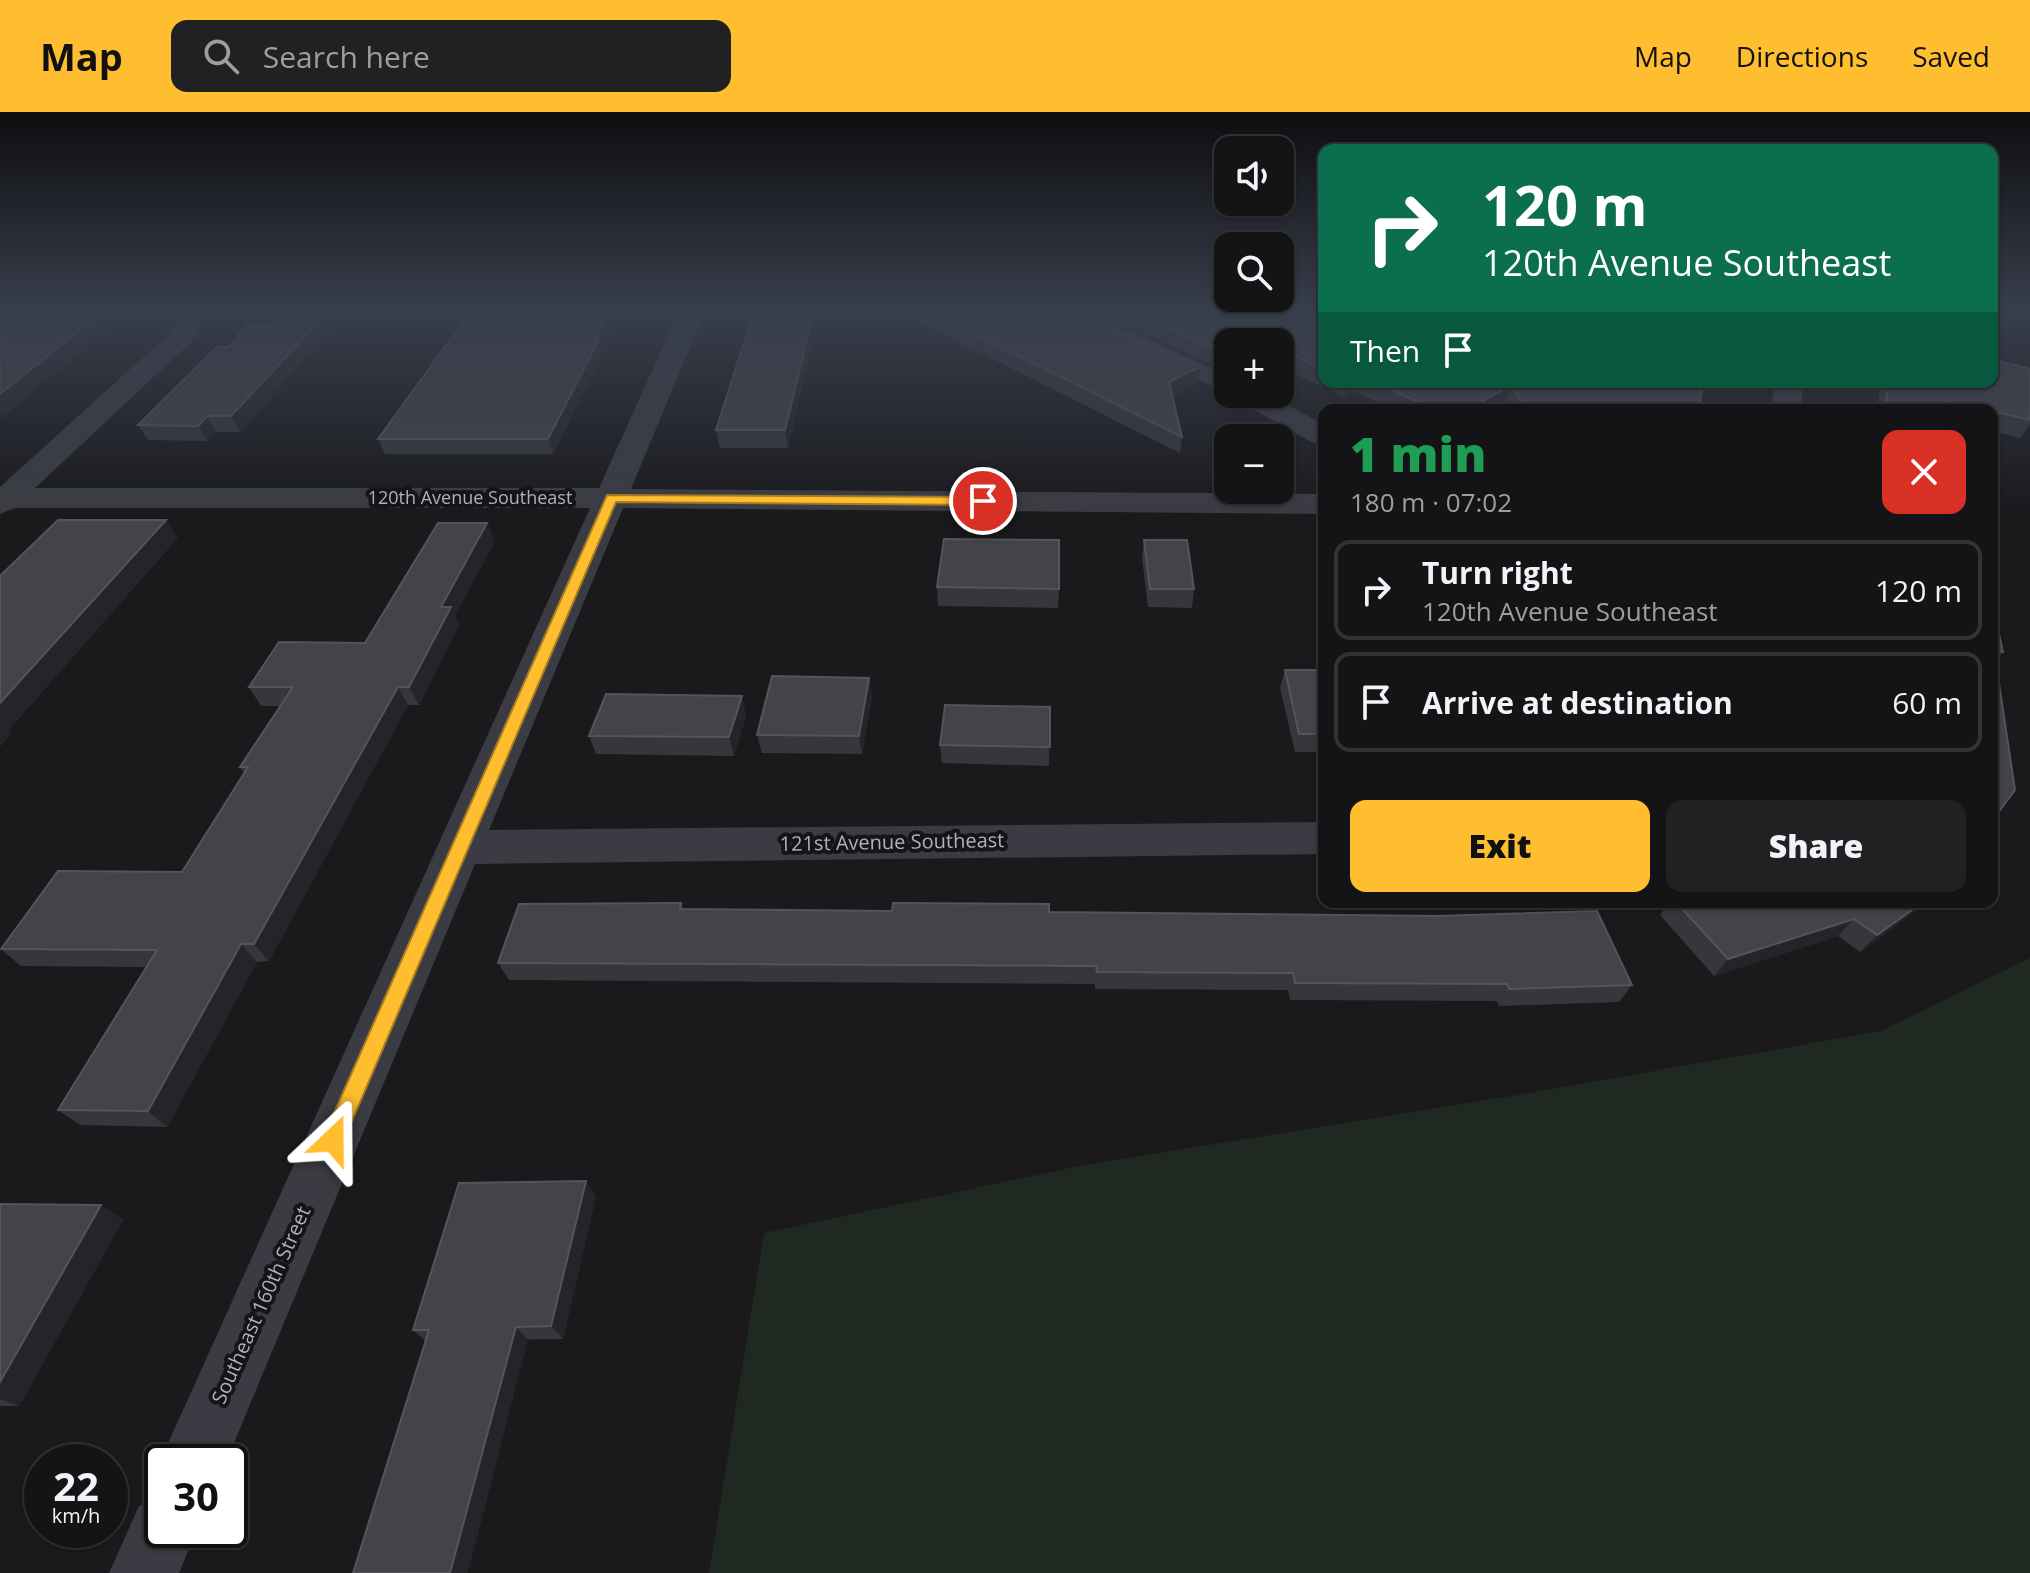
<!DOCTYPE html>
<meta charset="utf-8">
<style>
body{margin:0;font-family:"Open Sans",sans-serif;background:#212123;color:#f1f3f6;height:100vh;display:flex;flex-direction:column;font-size:30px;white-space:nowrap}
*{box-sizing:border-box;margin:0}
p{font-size:26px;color:#9d9ea1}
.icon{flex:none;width:44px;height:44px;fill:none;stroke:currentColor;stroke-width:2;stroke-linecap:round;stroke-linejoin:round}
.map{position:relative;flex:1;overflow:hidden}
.drawer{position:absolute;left:1318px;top:292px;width:680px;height:504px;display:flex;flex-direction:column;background:#141416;border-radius:16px;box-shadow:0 2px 6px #0004,0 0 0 2px #333335}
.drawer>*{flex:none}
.guide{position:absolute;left:1318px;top:32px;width:680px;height:244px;border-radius:16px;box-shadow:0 2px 6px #0004,0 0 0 2px #333335;background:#0b6e4f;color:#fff;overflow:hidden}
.fabs{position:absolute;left:1214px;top:24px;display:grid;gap:16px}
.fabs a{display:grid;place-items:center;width:80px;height:80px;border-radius:16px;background:#141416;box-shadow:0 2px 6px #0004,0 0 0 2px #333335;font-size:40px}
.speed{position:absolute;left:24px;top:1332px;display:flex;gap:16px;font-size:40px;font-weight:700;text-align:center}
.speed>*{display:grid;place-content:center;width:104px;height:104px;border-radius:50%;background:#141416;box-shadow:0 2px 6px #0004,0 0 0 2px #333335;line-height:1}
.speed small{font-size:20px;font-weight:400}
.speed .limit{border:4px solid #111;border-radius:12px;background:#fff;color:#111}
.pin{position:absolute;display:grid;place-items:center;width:68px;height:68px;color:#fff;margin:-34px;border:4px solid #fff;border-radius:50%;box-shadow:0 2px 8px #0007}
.me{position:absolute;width:88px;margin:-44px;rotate:23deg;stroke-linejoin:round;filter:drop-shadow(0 0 6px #0008)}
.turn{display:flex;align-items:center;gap:28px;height:168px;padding:0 32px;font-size:36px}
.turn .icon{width:104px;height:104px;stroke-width:2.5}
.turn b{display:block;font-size:56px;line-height:68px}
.then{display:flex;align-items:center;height:76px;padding:0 32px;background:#0003;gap:16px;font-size:30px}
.round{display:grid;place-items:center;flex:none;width:84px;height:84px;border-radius:16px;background:#212123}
.headline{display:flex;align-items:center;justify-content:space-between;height:136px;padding:0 32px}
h1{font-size:48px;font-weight:800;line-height:60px;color:#1e9e55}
.primary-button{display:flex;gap:16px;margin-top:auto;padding:16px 32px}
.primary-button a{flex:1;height:92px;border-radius:16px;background:#ffbe30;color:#111;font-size:32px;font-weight:800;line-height:92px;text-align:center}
.primary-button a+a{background:#212123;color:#f1f3f6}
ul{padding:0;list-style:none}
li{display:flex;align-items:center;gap:24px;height:100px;margin:0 16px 12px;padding:0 16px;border:4px solid #333335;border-radius:16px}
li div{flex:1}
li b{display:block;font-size:30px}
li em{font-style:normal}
header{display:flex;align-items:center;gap:48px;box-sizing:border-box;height:112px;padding:0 40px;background:#ffbe30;color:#111}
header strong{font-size:38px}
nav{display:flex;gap:44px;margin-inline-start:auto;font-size:28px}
.search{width:560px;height:72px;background:#212123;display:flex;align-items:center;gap:20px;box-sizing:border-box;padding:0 28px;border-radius:16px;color:#9d9ea1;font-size:30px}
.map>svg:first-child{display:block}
.green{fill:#1f2921}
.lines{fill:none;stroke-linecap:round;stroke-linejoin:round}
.minor{fill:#3b3c43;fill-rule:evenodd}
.wall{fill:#36363b}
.shaded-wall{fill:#252529}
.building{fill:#434349;stroke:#53555b;stroke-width:2}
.route{fill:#ffbe30;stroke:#a67c1f;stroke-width:2}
.labels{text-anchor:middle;stroke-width:8;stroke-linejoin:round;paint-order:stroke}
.far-street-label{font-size:18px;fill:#acb1be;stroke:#151518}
.street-label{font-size:20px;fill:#acb1be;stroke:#151518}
</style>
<header>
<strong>Map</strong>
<div class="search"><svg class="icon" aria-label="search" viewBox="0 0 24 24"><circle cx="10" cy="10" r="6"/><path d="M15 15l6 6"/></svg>Search here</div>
<nav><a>Map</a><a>Directions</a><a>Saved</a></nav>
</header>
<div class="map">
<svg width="2030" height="1461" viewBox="0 0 2030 1461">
<rect width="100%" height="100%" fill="#1a1a1d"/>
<!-- green -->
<path class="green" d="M2030 846V1461H709L764 1121 1079 1054 1524 982 1881 919Z"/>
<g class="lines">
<!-- minor -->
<path class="minor" d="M185 199H211L192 229 35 376H599L679 199H705L631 377 1324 382V402L623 396 489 718 1324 710V742L475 752 226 1350H162V1354L160 1350 170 1327 590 396H15L0 402V375L173 218Z
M1052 199H1086L1228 263V281L1056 204Z
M1775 270H1803L1801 298H1771Z
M1233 282H1268L1324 313V334L1313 331 1237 288Z
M162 1385V1418H197L179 1461H109L139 1394Z"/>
</g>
<!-- wall -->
<path class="wall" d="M275 199H348L240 320H216L208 329 148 328 138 313 229 235 274 212Z
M820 199 788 336H720L716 318Z
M897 199H1072L1200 255 1198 271 1172 284 1182 325 1180 341Z
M1093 199H1324V270H1703L1699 298H1510L1506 290 1491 298H1395L1355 280 1345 285 1280 255V230H1228V256L1224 258Z
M601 236 603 242 553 342H385L378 327Z
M2030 257V312L2020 326 1992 319V298H1877L1881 270H1992Z
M1144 428 1194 477 1192 496 1148 495 1142 446Z
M495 429 455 503 459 513 419 593H408L269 849 257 850 167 1015 80 1013 58 998 146 855 21 854 1 837 182 760 244 661 240 655 281 594H261L249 575 365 531Z
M937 475 1059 477 1058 496 938 494Z
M1992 491 2003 540 1995 549 1992 709Z
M1285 558H1324V640H1295L1280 576Z
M869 566 872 584 862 642 762 641 757 623Z
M1050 595 1049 654 942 651 940 633Z
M746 603 734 644 596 642 589 624Z
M1670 790H1928L1860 840 1838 824 1714 864 1660 803Z
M681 791 683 797 1049 800 1632 873 1619 890 1499 894 1497 889 1290 888 1288 878 1095 877V872L509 868 498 851Z
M596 1084 563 1227 426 1229 413 1218Z
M0 1092 101 1093 123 1108 19 1294H0Z"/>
<!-- shaded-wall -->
<path class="shaded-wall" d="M104 199H109L116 211 0 307V282Z
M329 199H348L240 320 231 304Z
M610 199H621L601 236 603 242 553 342 548 327 594 228Z
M814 199H820L788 336 785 318Z
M1993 199H2002L1992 207V200Z
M1228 241V256L1224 258 1227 242Z
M1200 255 1198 271 1167 286 1169 270Z
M1349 270H1357L1355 280 1345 285Z
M1511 273 1506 290 1491 298H1468Z
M207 304 216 320 208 329 198 314Z
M166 408 178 426 9 618 12 621 0 635V591Z
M487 411 495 429 455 503 459 513 419 593 409 575 441 495Z
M869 566 872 584 862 642 859 624Z
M398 575 408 593 269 849 254 832Z
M742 584 746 603 734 644 729 625Z
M1923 790H1928L1860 840 1877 823Z
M1854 807 1838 824 1714 864 1728 847Z
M241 832 257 850 167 1015 148 999Z
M586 1069 596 1084 563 1227 551 1214Z
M101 1093 123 1108 19 1294 0 1287V1270Z
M516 1215 528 1228 468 1461H450Z"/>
<!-- building -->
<path class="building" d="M0 199H104L0 282Z
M275 199H329L231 304H207L198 314 138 313 217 235H229L247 213 274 212Z
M471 199H610L594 228H599L548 327H378Z
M754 199H814L785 318H716Z
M927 199H1072L1200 255 1169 270 1182 325Z
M1129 199H1324V257L1280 237V230H1263L1257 227 1251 230H1228V241L1227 242Z
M1992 247 2030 257V308L1992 299V298H1986L1947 289 1948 298H1897L1885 295 1889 270H1992Z
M1373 270H1703L1699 298H1526L1511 273 1468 298H1437Z
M58 408H166L0 591V464Z
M438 411H487L441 495H451L409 575H398L254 832H241L148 999 58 998 157 838 1 837 58 759 182 760 248 655H240L293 575H249L279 530 365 531Z
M944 427 1059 428V477L937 475Z
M1144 428H1187L1194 477H1150Z
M1992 491 2003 540 1994 538 2015 678 1992 709Z
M1285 558H1324V622H1299Z
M772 564 869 566 859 624 757 623Z
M606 582 742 584 729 625 589 624Z
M945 593 1050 595V635L940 633Z
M1676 790H1923L1877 823 1854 807 1728 847Z
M681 791 680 797 892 799 893 791 1049 792V800L1437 804 1597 799 1632 873 1509 877 1507 872 1295 871 1293 861 1097 860 1096 854 498 851 519 792Z
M586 1069 551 1214 516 1215 450 1461H353L429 1218H413L459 1071Z
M0 1092 101 1093 0 1270Z"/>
<!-- sky -->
<linearGradient id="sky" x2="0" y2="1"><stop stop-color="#0e0e10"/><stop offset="0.49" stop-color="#383e4c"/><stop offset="1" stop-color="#383e4c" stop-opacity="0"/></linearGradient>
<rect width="2030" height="403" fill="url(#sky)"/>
<!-- route -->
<path class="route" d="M607 383 983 385 990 389 983 393 616 390 341 1035 333 1038 325 1035 322 1028Z"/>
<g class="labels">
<!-- far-street labels -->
<g class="far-street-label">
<text x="470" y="392">120th Avenue Southeast</text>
</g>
<!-- street labels -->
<g class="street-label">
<text transform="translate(892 730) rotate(-1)" y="7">121st Avenue Southeast</text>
<text transform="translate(261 1193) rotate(-66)" y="7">Southeast 160th Street</text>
</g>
</g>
</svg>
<div class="fabs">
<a><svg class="icon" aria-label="sound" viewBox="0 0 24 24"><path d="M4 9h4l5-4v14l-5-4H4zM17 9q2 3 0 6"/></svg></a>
<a><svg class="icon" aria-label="search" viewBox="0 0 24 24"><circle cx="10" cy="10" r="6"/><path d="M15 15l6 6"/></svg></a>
<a>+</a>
<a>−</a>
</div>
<div class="speed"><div>22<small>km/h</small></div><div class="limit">30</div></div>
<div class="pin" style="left:983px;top:389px;background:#d93025"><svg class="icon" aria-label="arrive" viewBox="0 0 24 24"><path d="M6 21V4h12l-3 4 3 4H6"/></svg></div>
<svg class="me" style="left:333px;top:1028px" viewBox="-20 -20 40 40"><path d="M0-17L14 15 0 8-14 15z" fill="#ffbe30" stroke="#fff" stroke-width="4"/></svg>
<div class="guide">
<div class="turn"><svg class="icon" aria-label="right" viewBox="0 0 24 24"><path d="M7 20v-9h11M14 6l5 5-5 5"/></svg><div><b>120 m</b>120th Avenue Southeast</div></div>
<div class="then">Then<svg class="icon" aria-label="arrive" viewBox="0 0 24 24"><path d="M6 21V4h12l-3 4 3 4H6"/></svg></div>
</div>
<section class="drawer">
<div class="headline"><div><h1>1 min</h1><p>180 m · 07:02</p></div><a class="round" style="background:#d93025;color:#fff"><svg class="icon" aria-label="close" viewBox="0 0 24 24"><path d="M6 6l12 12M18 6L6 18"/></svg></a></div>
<ul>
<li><svg class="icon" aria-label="right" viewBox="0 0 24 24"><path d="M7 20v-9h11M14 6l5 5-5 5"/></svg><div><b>Turn right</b><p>120th Avenue Southeast</p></div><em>120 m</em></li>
<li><svg class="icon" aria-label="arrive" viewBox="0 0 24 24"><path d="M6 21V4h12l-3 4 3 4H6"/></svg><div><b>Arrive at destination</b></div><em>60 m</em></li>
</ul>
<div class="primary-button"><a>Exit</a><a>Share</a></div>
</section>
</div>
